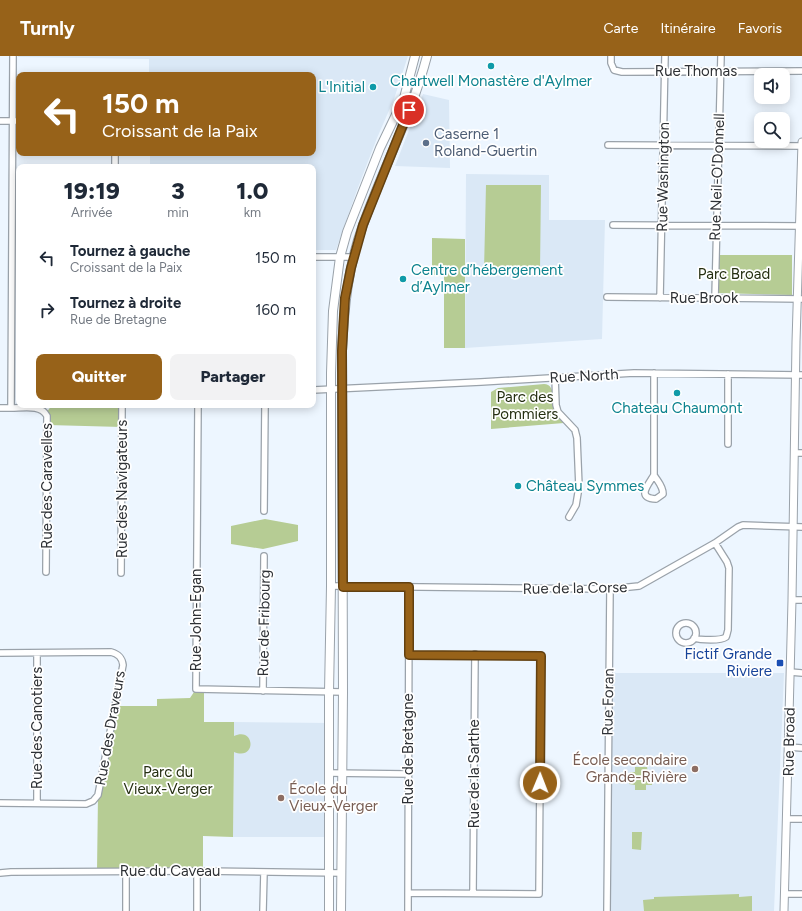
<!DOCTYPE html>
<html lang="fr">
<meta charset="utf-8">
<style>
body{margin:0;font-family:Figtree,sans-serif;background:#f2f2f3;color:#1f2937;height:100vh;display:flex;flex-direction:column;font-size:15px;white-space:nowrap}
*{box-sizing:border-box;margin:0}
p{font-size:13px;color:#747a83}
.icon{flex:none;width:22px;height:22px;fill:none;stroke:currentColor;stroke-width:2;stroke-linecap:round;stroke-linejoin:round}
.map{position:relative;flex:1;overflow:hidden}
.sheet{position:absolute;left:16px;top:108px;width:300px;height:244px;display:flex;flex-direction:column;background:#fff;border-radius:8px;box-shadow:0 2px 10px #0003}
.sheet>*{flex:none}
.hud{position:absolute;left:16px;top:16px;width:300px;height:84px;border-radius:8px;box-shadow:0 2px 10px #0003;background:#976219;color:#fff;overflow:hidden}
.fabs{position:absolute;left:754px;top:12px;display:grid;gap:8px}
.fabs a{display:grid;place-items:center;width:36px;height:36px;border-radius:8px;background:#fff;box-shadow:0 2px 10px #0003;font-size:20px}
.pin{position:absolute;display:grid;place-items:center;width:34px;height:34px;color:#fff;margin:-17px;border:2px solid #fff;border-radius:50%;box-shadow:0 1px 4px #0007}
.me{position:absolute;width:44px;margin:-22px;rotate:1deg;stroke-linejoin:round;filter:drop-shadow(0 0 3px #0008)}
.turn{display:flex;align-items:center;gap:14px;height:84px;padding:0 20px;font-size:18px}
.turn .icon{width:52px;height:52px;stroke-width:2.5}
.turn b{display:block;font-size:28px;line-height:34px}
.eta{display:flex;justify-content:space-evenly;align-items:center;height:68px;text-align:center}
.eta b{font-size:24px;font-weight:800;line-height:28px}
.cta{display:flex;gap:8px;margin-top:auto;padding:8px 20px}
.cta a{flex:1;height:46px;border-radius:8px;background:#976219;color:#fff;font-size:16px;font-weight:800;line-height:46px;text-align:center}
.cta a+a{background:#f2f2f3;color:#1f2937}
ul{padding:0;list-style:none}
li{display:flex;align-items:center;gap:12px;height:52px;padding:0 20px}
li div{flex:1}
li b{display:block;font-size:15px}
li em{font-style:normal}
header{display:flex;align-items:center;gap:24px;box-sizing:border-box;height:56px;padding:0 20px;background:#976219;color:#fff}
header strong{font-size:19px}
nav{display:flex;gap:22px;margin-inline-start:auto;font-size:14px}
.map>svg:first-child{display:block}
.built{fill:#dae8f6}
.green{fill:#b6cc94}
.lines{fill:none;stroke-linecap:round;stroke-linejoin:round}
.minor-casing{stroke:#9aa2aa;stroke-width:8}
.tertiary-casing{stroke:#9aa2aa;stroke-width:9}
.secondary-casing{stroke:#9aa2aa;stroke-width:10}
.minor{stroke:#fff;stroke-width:5.5}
.tertiary{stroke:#fff;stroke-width:7}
.secondary{stroke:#fff;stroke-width:8}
.route-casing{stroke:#624010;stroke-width:10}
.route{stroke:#976219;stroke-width:7}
.culture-dot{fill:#0f9aa8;stroke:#fff;stroke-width:1.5}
.service-dot{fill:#5c6f8a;stroke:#fff;stroke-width:1.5}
.transit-dot{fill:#1a4fb4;stroke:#fff;stroke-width:1.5}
.education-dot{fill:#8d6e63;stroke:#fff;stroke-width:1.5}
.labels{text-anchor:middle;stroke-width:3.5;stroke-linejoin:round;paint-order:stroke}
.street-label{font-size:15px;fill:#2e3135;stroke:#fff}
.culture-label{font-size:15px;fill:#0d838f;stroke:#fff}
.service-label{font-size:15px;fill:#4e5e75;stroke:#fff;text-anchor:start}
.park-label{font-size:15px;fill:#252f11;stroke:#fff}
.transit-label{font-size:15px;fill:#164399;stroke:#fff;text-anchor:end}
.education-label{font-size:15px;fill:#785e54;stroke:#fff;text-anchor:end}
</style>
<header>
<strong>Turnly</strong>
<nav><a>Carte</a><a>Itinéraire</a><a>Favoris</a></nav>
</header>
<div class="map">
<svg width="802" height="855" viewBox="0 0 802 855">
<rect width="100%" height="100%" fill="#edf6ff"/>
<!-- built -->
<path class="built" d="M18 0H408L394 43 377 82 357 134 336 194H313V111H150V97H313V19H149V3L18 1Z
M423 38 449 44 450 112 395 110Z
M466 118 549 119V164H605L602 283 465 292Z
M611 617H784L774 855H611Z
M234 666 330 667 329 781H233Z"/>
<!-- green -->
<path class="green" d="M486 129H541L540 215 484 214Z
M432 182 465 183V292H444V219H432Z
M715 199H792V239L714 237Z
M544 328C557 329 551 346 554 355 556 360 560 363 564 367L491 373V336L498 332Z
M52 349H122V371L48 369 46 357Z
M265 463 298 469V485L263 493 231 488V470Z
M196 633H204V666H234V680C255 670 257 705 234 696L233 781 203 780V815H97L98 739 115 650H157V643L190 642Z
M635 711H647L648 717H653L652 729H646V734H635V729L629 728 630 716H635Z
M632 776H642L641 794 632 793Z
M739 838V841L752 840V855H644L643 844 654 843V841Z"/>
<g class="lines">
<defs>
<path id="minor" d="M611 0V7L614 14 622 16 802 15
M0 65H19
M608 89 802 90
M115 111V97
M613 169 802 170
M313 201H353
M607 241 802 243
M660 242 665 0
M715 242 721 0
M728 318V388
M555 321 556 349 558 356 575 374 577 382 579 431 576 449 569 461
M313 334 481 326 634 317 802 319
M198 349 196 633 343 636
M0 352H11L13 0
M11 352C23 352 41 348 47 360L46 516
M795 397H802
M654 419C658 426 663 430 663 438L656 443C636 442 648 429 654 419V317
M264 455 265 349
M121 517 122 349
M331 530 610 533 639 530 715 487 738 471 743 469 802 471
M792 544H802
M676 577a10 10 0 1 1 20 0a10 10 0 1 1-20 0Z
M694 582C700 584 721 585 726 581 727 579 727 577 728 574L729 512 727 506 715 487
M0 597 111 596C118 598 122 601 123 609L98 739 93 745 86 748 0 747
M790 616 802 617
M263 635 264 500
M788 691 802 692
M329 717 408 718
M37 747V597
M787 763H802
M0 817 11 816 203 815 341 817
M408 837 539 838 541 599H409
M473 837 475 598
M785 838H802
M126 855V815
M197 855V815
M263 855 264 816
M408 855 409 531
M607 855 610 533"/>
<path id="tertiary" d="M784 855 792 544 796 286 802 86"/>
<path id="secondary" d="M329 855V636L331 530V317L333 255 340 201 347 176 380 92 404 42 415 0
M341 855 343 636 342 295C344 251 348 210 363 169 383 112 412 58 427 0"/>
</defs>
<!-- minor casing -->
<use href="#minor" class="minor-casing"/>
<!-- tertiary casing -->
<use href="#tertiary" class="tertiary-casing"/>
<!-- secondary casing -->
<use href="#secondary" class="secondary-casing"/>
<!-- minor -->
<use href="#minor" class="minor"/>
<!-- tertiary -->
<use href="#tertiary" class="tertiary"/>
<!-- secondary -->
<use href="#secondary" class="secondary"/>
</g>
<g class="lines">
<defs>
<path id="route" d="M409 54 363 169 351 212 345 242 342 295 343 531H409V599L541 600 540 727"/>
</defs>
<!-- route casing -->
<use href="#route" class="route-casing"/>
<!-- route -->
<use href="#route" class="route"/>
</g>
<!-- markers -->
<g class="culture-dot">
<circle cx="491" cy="10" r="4"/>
<circle cx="373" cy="31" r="4"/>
<circle cx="403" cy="223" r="4"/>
<circle cx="677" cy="337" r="4"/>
<circle cx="518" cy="430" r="4"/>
</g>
<circle class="service-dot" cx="426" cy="87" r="4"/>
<rect class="transit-dot" x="776" y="603" width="8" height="8" rx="2"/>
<g class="education-dot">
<circle cx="695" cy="713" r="4"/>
<circle cx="281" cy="742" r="4"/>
</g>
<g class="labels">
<!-- street labels -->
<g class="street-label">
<text x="696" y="20">Rue Thomas</text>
<text transform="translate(663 121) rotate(-89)" y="5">Rue Washington</text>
<text transform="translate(717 121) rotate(-88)" y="5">Rue Neil-O'Donnell</text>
<text x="704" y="247">Rue Brook</text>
<text transform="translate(584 320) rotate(-3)" y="5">Rue North</text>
<text transform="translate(47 430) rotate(-90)" y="5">Rue des Caravelles</text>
<text transform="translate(122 433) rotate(-90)" y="5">Rue des Navigateurs</text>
<text transform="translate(575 532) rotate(-1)" y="5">Rue de la Corse</text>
<text transform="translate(196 564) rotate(-90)" y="5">Rue John-Egan</text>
<text transform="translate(264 567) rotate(-89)" y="5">Rue de Fribourg</text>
<text transform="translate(608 646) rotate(-89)" y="5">Rue Foran</text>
<text transform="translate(37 672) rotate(-90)" y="5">Rue des Canotiers</text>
<text transform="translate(110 672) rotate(-80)" y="5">Rue des Draveurs</text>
<text transform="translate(789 686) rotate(-89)" y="5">Rue Broad</text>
<text transform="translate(408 693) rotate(-90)" y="5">Rue de Bretagne</text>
<text transform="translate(474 718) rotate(-90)" y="5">Rue de la Sarthe</text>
<text x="170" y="820">Rue du Caveau</text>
</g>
<!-- culture labels -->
<g class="culture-label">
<text x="491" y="30">Chartwell Monastère d'Aylmer</text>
<text x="365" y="36" text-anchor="end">L'Initial</text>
<text x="411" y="219" text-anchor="start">Centre d’hébergement<tspan x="411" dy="17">d’Aylmer</tspan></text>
<text x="677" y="357">Chateau Chaumont</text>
<text x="526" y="435" text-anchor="start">Château Symmes</text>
</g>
<!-- service labels -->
<g class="service-label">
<text x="434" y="83">Caserne 1<tspan x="434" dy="17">Roland-Guertin</tspan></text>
</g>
<!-- park labels -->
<g class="park-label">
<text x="734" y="223">Parc Broad</text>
<text x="525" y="346">Parc des<tspan x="525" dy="17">Pommiers</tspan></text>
<text x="168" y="721">Parc du<tspan x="168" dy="17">Vieux-Verger</tspan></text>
</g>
<!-- transit labels -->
<g class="transit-label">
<text x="772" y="603">Fictif Grande<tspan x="772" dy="17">Riviere</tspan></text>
</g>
<!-- education labels -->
<g class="education-label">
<text x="687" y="709">École secondaire<tspan x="687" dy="17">Grande-Rivière</tspan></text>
<text x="289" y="738" text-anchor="start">École du<tspan x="289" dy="17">Vieux-Verger</tspan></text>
</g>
</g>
</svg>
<div class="fabs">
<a><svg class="icon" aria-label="sound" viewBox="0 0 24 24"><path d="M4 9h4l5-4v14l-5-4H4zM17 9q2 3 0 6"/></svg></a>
<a><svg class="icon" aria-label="search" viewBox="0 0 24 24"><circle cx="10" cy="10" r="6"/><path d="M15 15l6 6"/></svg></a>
</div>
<div class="pin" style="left:409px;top:54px;background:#d93025"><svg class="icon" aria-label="arrive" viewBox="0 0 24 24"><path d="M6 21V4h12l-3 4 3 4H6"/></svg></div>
<svg class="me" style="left:540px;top:727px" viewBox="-20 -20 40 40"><circle r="17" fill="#976219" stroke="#fff" stroke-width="3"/><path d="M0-11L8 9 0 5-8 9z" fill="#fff"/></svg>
<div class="hud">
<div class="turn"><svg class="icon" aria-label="left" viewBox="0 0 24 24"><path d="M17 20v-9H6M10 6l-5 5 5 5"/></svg><div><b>150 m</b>Croissant de la Paix</div></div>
</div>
<section class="sheet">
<div class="eta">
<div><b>19:19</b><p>Arrivée</p></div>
<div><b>3</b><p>min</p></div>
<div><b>1.0</b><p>km</p></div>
</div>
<ul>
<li><svg class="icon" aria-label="left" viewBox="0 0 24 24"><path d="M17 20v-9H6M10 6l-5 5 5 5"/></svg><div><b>Tournez à gauche</b><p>Croissant de la Paix</p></div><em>150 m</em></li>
<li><svg class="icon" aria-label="right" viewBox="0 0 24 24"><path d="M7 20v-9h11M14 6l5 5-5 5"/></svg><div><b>Tournez à droite</b><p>Rue de Bretagne</p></div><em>160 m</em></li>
</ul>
<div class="cta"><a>Quitter</a><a>Partager</a></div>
</section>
</div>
